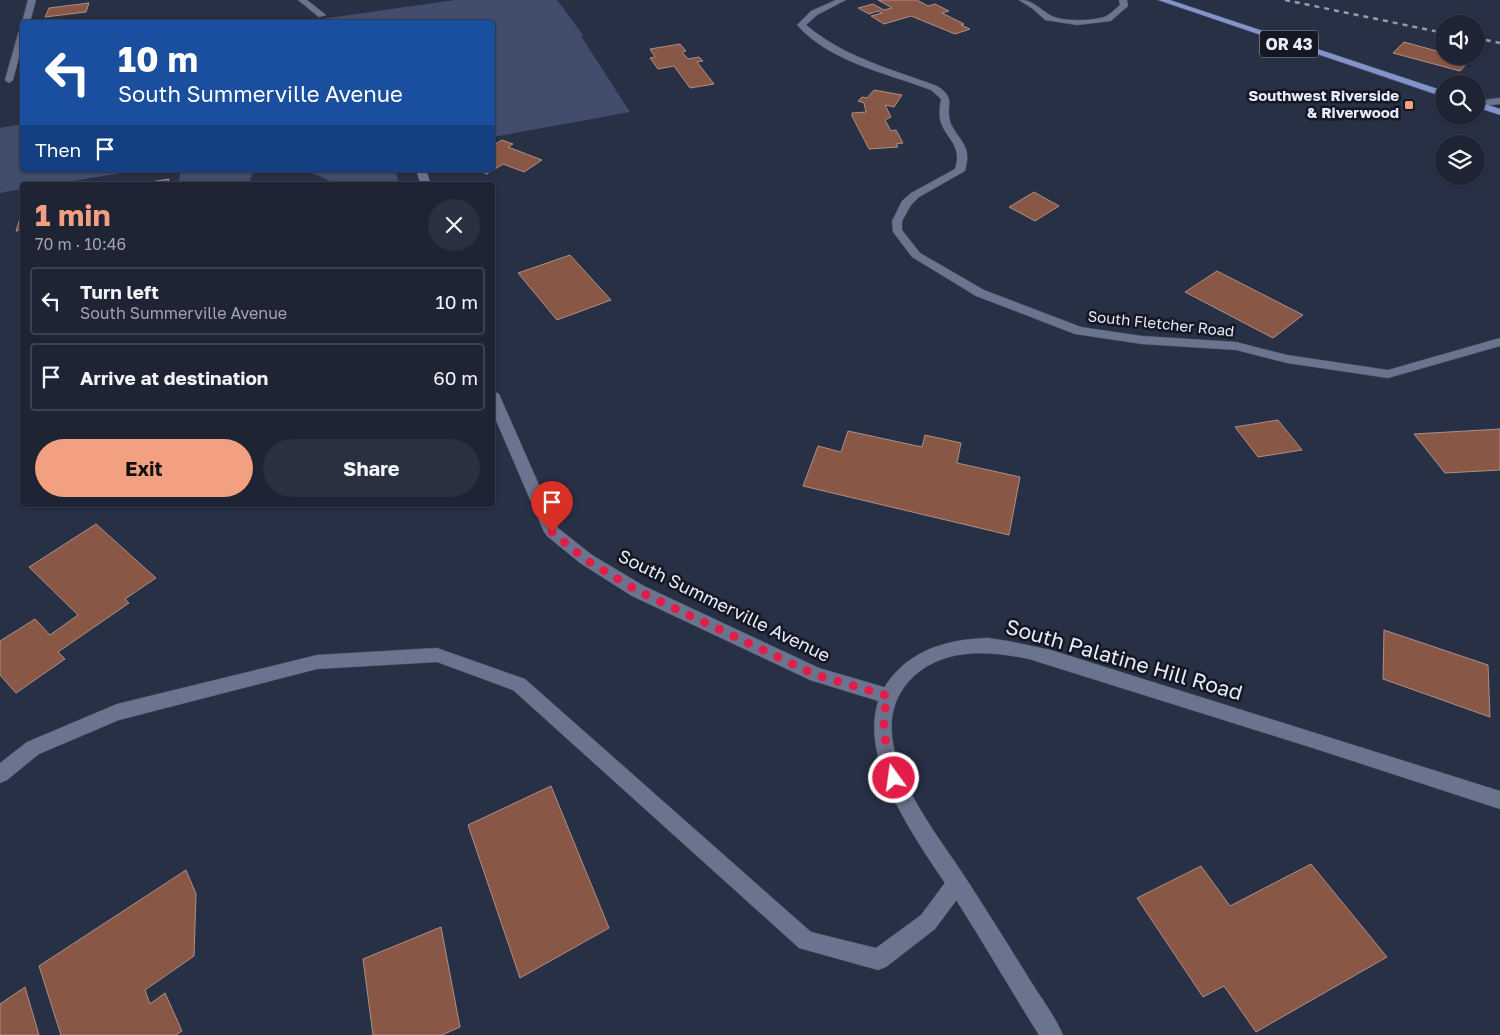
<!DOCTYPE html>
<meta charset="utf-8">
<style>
body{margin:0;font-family:"Golos Text",sans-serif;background:#2b3040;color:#f1f3f6;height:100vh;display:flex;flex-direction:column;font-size:19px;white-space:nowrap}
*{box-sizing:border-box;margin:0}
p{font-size:16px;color:#a1a4ac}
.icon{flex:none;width:28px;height:28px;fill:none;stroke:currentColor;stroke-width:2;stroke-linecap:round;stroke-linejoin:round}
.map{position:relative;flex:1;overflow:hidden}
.side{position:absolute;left:20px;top:182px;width:475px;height:325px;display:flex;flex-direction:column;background:#1e2434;border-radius:5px;box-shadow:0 1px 4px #0004,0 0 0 1px #3c414f}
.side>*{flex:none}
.hud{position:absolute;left:20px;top:20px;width:475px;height:152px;border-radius:5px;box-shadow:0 1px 4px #0004,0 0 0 1px #3c414f;background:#1a4fa0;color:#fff;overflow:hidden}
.fabs{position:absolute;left:1435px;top:15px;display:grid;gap:10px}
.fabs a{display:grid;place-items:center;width:50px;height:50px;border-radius:50%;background:#1e2434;box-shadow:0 1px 4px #0004,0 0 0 1px #3c414f;font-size:25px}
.pin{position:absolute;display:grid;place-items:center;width:42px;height:42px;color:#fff;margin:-51px -21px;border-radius:50% 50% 50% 0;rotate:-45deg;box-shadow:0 0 5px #0007}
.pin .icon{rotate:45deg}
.me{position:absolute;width:55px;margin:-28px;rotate:346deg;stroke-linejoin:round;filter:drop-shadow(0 0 4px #0008)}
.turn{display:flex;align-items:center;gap:18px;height:105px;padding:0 15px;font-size:22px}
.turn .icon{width:65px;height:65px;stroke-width:2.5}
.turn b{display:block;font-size:35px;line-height:42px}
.then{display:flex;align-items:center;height:48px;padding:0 15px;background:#0003;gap:10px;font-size:19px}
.round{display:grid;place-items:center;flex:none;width:52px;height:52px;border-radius:26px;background:#2b3040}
.overview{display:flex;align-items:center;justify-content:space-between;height:85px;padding:0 15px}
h1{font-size:30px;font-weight:700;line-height:38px;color:#f3a082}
.button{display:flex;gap:10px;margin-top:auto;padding:10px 15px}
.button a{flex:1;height:58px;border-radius:30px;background:#f3a082;color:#111;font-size:20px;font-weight:700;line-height:58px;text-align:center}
.button a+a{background:#2b3040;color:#f1f3f6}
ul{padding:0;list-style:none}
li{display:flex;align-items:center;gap:15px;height:68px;margin:0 10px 8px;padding:0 5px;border:2px solid #3c414f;border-radius:5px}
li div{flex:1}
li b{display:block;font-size:19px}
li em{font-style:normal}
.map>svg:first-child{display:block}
.green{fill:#424c6d}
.building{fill:#895745;stroke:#ae8f84}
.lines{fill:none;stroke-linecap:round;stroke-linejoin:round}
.lane-casing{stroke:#494e62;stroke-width:1}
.street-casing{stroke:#494e62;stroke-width:1}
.secondary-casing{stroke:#494e62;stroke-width:1}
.primary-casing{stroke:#494e62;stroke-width:1}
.lane{fill:#6b748e;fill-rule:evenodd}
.street{fill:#6b748e;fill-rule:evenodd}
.secondary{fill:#6b748e;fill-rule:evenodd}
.primary{fill:#8294ca;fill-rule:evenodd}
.rail{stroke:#969cae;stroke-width:2.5;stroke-dasharray:5 5;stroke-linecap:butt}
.route{stroke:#e11d48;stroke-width:9;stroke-dasharray:0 16.2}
.poi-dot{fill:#f3a082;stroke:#151822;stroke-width:2}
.labels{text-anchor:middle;stroke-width:5;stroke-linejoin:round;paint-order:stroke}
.far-poi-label{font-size:15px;font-weight:bold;fill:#e7ecfb;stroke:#151822;text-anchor:end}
.far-street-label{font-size:15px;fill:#e7ecfb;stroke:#151822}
.shield{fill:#151822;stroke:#a8acba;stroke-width:1}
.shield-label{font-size:16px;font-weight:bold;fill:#e7ecfb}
.street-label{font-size:18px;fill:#e7ecfb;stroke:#151822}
.near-street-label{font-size:21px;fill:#e7ecfb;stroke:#151822}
</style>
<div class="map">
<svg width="1500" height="1035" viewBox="0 0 1500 1035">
<rect width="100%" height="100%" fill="#283046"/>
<!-- green -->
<path class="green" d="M455 0H557L583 35 581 36 630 112 493 137 492 22H300Z
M22 124V170H139L49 185H22V189L0 193V128Z
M181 170H254L248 185H178Z
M305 170H395L400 185H339Z"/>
<!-- building -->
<path class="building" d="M878 0H917L928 6 935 4 949 11 942 13 964 24 961 25 970 29 955 34 911 16 884 24 871 16 882 13 878 11 869 14 858 8 873 4 884 10 892 8Z
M89 3 86 12 45 17 49 8Z
M1404 42 1444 53V56H1457L1470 60 1460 71 1393 53Z
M680 44 686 51 682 52 688 59 699 57 703 61 697 62 714 84 690 88 674 66 658 69 650 58 655 57 650 49Z
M874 90 902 95 894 107 885 105 891 117 885 120 891 131 896 130 903 143 896 144 898 147 869 149 852 116V113L866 112 864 103 858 101 862 97 867 98Z
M502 140 513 144 508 147 542 160 524 172 503 164 487 174 478 170H492V146Z
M169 179 168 185H133Z
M1034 192 1059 206 1035 221 1009 207Z
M22 212V230L16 231Z
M570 255 611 300 557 320 518 273Z
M1217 271 1303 315 1273 338 1185 292Z
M1278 420 1302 450 1258 457 1235 427Z
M1500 429V470L1445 473 1414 434Z
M848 431 922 447 925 435 961 443 957 463 1020 477 1009 535 803 486 818 446 841 452Z
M96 524 156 578 125 599 129 603 58 652 65 659 16 693 0 675V641L35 619 50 635 78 615 29 567Z
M1384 630 1488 665 1490 717 1383 679Z
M551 786 609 928 520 978 468 825Z
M1311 864 1387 957 1256 1032 1224 986 1203 997 1137 898 1201 866 1230 906Z
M186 870 196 894 194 956 145 990 150 1004 165 993 182 1031 176 1035H61L39 966Z
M441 927 460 1027 442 1035H373L363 959Z
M25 987 39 1035H0V1004Z"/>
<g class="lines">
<defs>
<path id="lane" d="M437 648 525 679 811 932 876 948 921 915 950 876 957 873 964 876 967 883 964 890 935 929 886 967 878 970 799 948 513 690 437 662 317 669 119 720 39 754 7 780 0 783V763L27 742 117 704 317 655Z"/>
<path id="street" d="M28 0H36L30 22 22 23Z
M298 0H307L326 15 319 17Z
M836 0H846L817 15 806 25C844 57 891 69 937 86 958 99 944 106 951 124 961 144 972 145 965 171L919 197 911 205 902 221V230L920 253 984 290 1081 327 1142 336 1236 342 1287 355 1388 370 1500 338V346L1388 378 1287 363 1236 350 1142 344 1075 334 976 296 912 257 893 232 892 221 902 201 911 193 955 169C963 143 945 140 940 119 939 112 940 106 941 99L931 90C886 73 830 62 797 25L811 11Z
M1019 0C1034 0 1038 8 1050 15 1061 22 1092 21 1104 17 1110 15 1115 9 1120 5L1119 0H1127L1128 6 1111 21 1077 25 1045 20 1033 9Z
M19 31H22V46L13 80 9 83 5 80Z
M1500 98V104L1476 107V101Z
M422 170 427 173 431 185H421L417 173Z
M492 390 499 394 558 528 592 555 644 586 819 668 894 690 897 696 894 702 888 704 810 680 632 596 580 563 547 536 544 532 492 411Z"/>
<path id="secondary" d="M988 638 1008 641 1051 650 1500 791V809L1316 749 1029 659C990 651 946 647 914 676 853 733 932 826 965 877 987 911 1009 946 1030 980 1041 998 1055 1016 1063 1035H1039C1012 992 987 949 960 906 923 847 831 736 898 670 922 646 955 639 988 638Z"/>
<path id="primary" d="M1158 0H1170L1444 91V97Z
M1476 101 1500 109V115L1476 107Z"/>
</defs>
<!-- lane casing -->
<use href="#lane" class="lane-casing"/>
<!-- street casing -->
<use href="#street" class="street-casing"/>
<!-- secondary casing -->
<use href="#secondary" class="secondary-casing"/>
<!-- primary casing -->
<use href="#primary" class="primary-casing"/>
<!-- lane -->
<use href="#lane" class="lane"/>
<!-- street -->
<use href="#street" class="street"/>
<!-- secondary -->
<use href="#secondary" class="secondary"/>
<!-- primary -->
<use href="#primary" class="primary"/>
<!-- rail -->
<path class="rail" d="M1285 0 1444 33
M1476 38 1500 43"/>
</g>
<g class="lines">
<!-- route -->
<path class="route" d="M552 532 586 560 638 591 816 675 888 696C879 727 887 748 894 778"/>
</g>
<!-- markers -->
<rect class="poi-dot" x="1404" y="100" width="10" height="10" rx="2.5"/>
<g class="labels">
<!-- far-poi labels -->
<g class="far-poi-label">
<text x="1399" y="101">Southwest Riverside<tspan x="1399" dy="17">&amp; Riverwood</tspan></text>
</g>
<!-- far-street labels -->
<g class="far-street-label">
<text transform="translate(1161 324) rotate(6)" y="5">South Fletcher Road</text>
</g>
<!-- shield labels -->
<rect class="shield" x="1260" y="30.5" width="58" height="27" rx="4"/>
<g class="shield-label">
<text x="1289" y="50">OR 43</text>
</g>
<!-- street labels -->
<g class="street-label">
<text transform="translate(724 606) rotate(26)" y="6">South Summerville Avenue</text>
</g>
<!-- near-street labels -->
<g class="near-street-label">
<text transform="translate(1124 660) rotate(16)" y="7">South Palatine Hill Road</text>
</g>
</g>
</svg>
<div class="fabs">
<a><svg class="icon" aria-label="sound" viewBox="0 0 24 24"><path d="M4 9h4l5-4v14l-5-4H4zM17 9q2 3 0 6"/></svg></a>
<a><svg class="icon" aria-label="search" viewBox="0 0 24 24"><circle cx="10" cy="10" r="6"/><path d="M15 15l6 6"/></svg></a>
<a><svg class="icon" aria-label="layers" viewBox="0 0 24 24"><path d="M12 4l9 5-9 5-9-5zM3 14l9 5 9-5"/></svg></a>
</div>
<div class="pin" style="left:552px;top:532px;background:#d93025"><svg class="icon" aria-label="arrive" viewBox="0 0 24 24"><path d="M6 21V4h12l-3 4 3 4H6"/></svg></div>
<svg class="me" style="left:894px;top:778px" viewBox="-20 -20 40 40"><circle r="17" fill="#e11d48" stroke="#fff" stroke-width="3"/><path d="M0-11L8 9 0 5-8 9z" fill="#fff"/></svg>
<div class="hud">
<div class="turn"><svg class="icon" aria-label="left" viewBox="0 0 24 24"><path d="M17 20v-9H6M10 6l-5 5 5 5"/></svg><div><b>10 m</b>South Summerville Avenue</div></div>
<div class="then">Then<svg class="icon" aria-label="arrive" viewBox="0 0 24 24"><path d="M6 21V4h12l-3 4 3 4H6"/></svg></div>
</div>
<section class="side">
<div class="overview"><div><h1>1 min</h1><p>70 m · 10:46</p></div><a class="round"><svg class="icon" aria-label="close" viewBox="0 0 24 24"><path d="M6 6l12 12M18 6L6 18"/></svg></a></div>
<ul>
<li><svg class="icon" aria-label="left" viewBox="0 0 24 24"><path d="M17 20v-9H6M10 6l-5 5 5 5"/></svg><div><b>Turn left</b><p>South Summerville Avenue</p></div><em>10 m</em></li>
<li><svg class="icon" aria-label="arrive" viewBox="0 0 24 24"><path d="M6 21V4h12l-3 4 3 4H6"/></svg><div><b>Arrive at destination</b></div><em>60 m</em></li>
</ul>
<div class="button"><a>Exit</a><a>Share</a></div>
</section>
</div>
